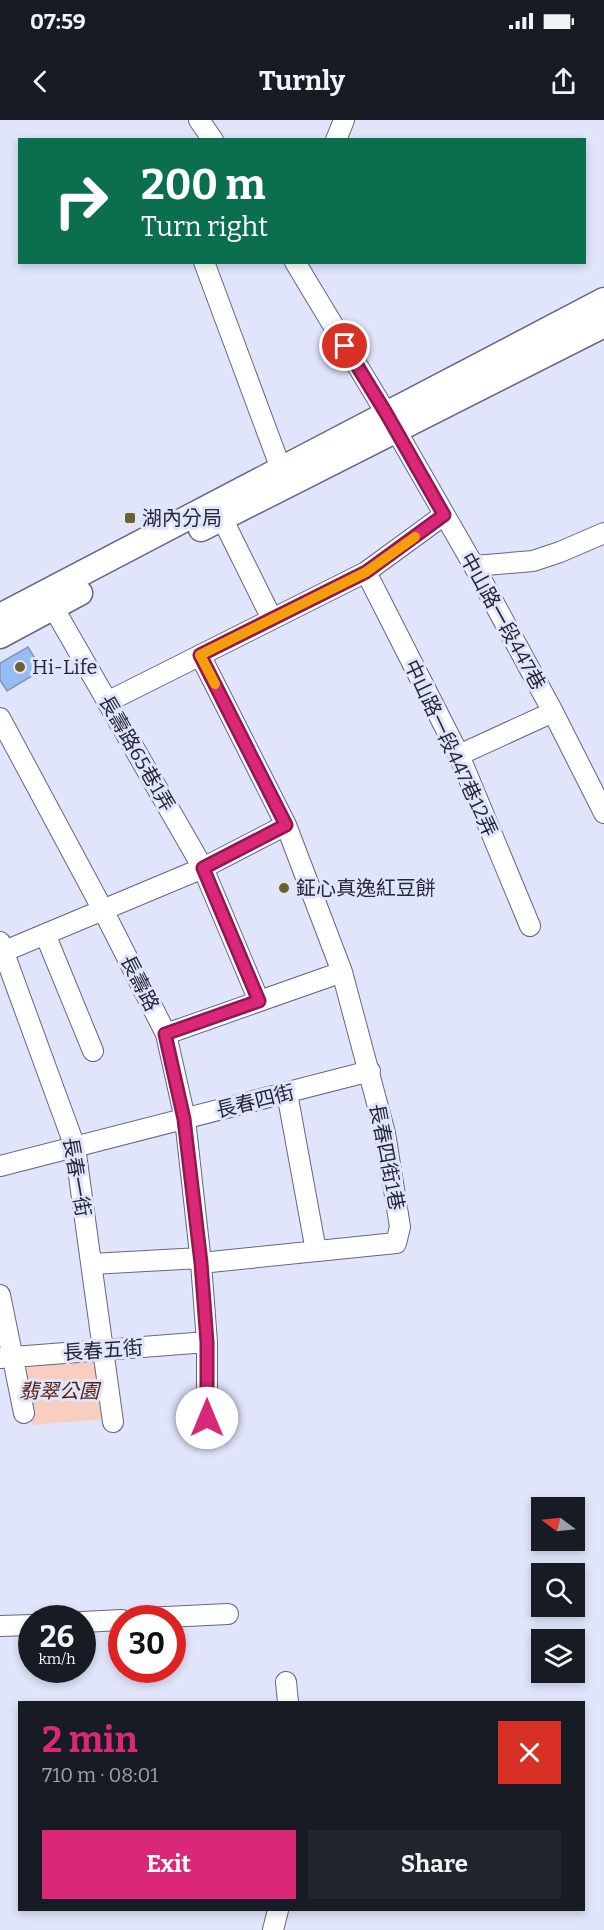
<!DOCTYPE html>
<meta charset="utf-8">
<style>
body{margin:0;font-family:Bitter,"Noto Sans TC",serif;background:#20242c;color:#f1f3f6;height:100vh;display:flex;flex-direction:column;font-size:22px;white-space:nowrap}
*{box-sizing:border-box;margin:0}
p{font-size:20px;color:#9ea1a6}
.icon{flex:none;width:33px;height:33px;fill:none;stroke:currentColor;stroke-width:2;stroke-linecap:round;stroke-linejoin:round}
.map{position:relative;flex:1;overflow:hidden}
.drawer{position:absolute;left:18px;top:1581px;width:567px;height:210px;display:flex;flex-direction:column;background:#171b24;border-radius:0px;box-shadow:0 3px 9px #0003}
.drawer>*{flex:none}
.banner{position:absolute;left:18px;top:18px;width:568px;height:126px;border-radius:0px;box-shadow:0 3px 9px #0003;background:#0b6e4f;color:#fff;overflow:hidden}
.needle{width:39px;rotate:285deg}
.buttons{position:absolute;left:531px;top:1377px;display:grid;gap:12px}
.buttons a{display:grid;place-items:center;width:54px;height:54px;border-radius:0px;background:#171b24;box-shadow:0 3px 9px #0003;font-size:30px}
.speed{position:absolute;left:18px;top:1485px;display:flex;gap:12px;font-size:30px;font-weight:700;text-align:center}
.speed>*{display:grid;place-content:center;width:78px;height:78px;border-radius:50%;background:#171b24;box-shadow:0 3px 9px #0003;line-height:1}
.speed small{font-size:15px;font-weight:400}
.speed .limit{border:9px solid #d22;background:#fff;color:#111}
.pin{position:absolute;display:grid;place-items:center;width:51px;height:51px;color:#fff;margin:-26px;border:3px solid #fff;border-radius:50%;box-shadow:0 2px 6px #0007}
.me{position:absolute;width:66px;margin:-33px;rotate:0deg;stroke-linejoin:round;filter:drop-shadow(0 0 4px #0008)}
.turn{display:flex;align-items:center;gap:21px;height:126px;padding:0 24px;font-size:27px}
.turn .icon{width:78px;height:78px;stroke-width:2.5}
.turn b{display:block;font-size:42px;line-height:51px}
.round{display:grid;place-items:center;flex:none;width:63px;height:63px;border-radius:0px;background:#20242c}
.overview{display:flex;align-items:center;justify-content:space-between;height:102px;padding:0 24px}
h1{font-size:36px;font-weight:700;line-height:45px;color:#db2777}
.action{display:flex;gap:12px;margin-top:auto;padding:12px 24px}
.action a{flex:1;height:69px;border-radius:0px;background:#db2777;color:#fff;font-size:24px;font-weight:700;line-height:69px;text-align:center}
.action a+a{background:#20242c;color:#f1f3f6}
.status{display:flex;justify-content:space-between;align-items:center;height:42px;padding:0 30px;background:#171b24;direction:ltr}
.status svg{height:16px;fill:currentColor}
header{display:flex;justify-content:space-between;align-items:center;height:78px;padding:0 24px;background:#171b24;font-size:27px;font-weight:700}
.map>svg:first-child{display:block}
.green{fill:#f8cec0}
.building{fill:#97bbf3;stroke:#8297b6;stroke-width:1.5}
.lines{fill:none;stroke-linecap:round;stroke-linejoin:round}
.minor-casing{stroke:#636787;stroke-width:22}
.major-casing{stroke:#636787;stroke-width:27}
.minor{stroke:#fff;stroke-width:20}
.major{stroke:#fff;stroke-width:24}
.route-casing{stroke:#8e194d;stroke-width:15}
.route{stroke:#db2777;stroke-width:10}
.slow{stroke:#f59e0b;stroke-width:10}
.poi-dot{fill:#6c622f;stroke:#e1e5fb;stroke-width:2}
.labels{text-anchor:middle;stroke-width:6;stroke-linejoin:round;paint-order:stroke}
.poi-label{font-size:20px;fill:#252735;stroke:#e1e5fb;text-anchor:start}
.street-label{font-size:20px;fill:#252735;stroke:#e1e5fb}
.park-label{font-size:20px;font-style:italic;fill:#56200d;stroke:#e1e5fb}
</style>
<div class="status"><b>07:59</b><svg viewBox="0 0 49 12"><path d="M0 12V9h3v3zM5 12V6h3v6zM10 12V3h3v9zM15 12V0h3v12zM26 1h20v11H26zM47 4h2v5h-2z"/></svg></div>
<header><svg class="icon" aria-label="back" viewBox="0 0 24 24"><path d="M15 5l-7 7 7 7"/></svg>Turnly<svg class="icon" aria-label="share" viewBox="0 0 24 24"><path d="M12 15V3M7 8l5-5 5 5M5 13v7h14v-7"/></svg></header>
<div class="map">
<svg width="604" height="1810" viewBox="0 0 604 1810">
<rect width="100%" height="100%" fill="#e1e5fb"/>
<!-- green -->
<path class="green" d="M96 1236 104 1299 32 1305 18 1244Z"/>
<!-- building -->
<path class="building" d="M28 527 42 550 7 571 0 560V543Z"/>
<g class="lines">
<defs>
<path id="minor" d="M199 0 213 20
M336 20 344 0
M204 142 281 349
M295 142 386 293 474 446 553 592 604 693
M222 398 272 499
M474 446 533 441 560 432 604 413
M366 452 444 395
M53 487 203 748 259 881
M200 535 286 705 342 852 385 1013 400 1107 396 1123 201 1143
M107 582 366 452 459 635 530 806
M0 598 103 790 166 914 185 999 201 1143 207 1222V1297
M459 635 553 592
M45 814 93 931
M0 822 75 1027 113 1302
M0 833 203 748 286 705
M166 914 342 852
M287 973 316 1131
M0 1046 370 951
M92 1144 200 1138
M0 1175 24 1293
M0 1238 207 1222
M145 1498 228 1494
M82 1502 122 1500
M0 1506 32 1505
M286 1562 288 1582
M273 1810 278 1790"/>
<path id="major" d="M201 409 604 205
M0 496 604 180
M0 516 80 473"/>
</defs>
<!-- minor casing -->
<use href="#minor" class="minor-casing"/>
<!-- major casing -->
<use href="#major" class="major-casing"/>
<!-- minor -->
<use href="#minor" class="minor"/>
<!-- major -->
<use href="#major" class="major"/>
</g>
<g class="lines">
<defs>
<path id="route" d="M207 1298V1222L201 1143 184 999 165 914 259 881 203 748 286 705 200 535 366 452 444 395 386 293 345 226"/>
</defs>
<!-- route casing -->
<use href="#route" class="route-casing"/>
<!-- route -->
<use href="#route" class="route"/>
<!-- slow -->
<path class="slow" d="M215 564 200 535 366 452 415 417"/>
</g>
<!-- markers -->
<g class="poi-dot">
<rect x="124" y="392" width="12" height="12" rx="3"/>
<circle cx="20" cy="547" r="6"/>
<circle cx="284" cy="768" r="6"/>
</g>
<g class="labels">
<!-- poi labels -->
<g class="poi-label">
<text x="142" y="405">湖內分局</text>
<text x="32" y="554">Hi-Life</text>
<text x="296" y="775">鉦心真逸紅豆餅</text>
</g>
<!-- street labels -->
<g class="street-label">
<text transform="translate(503 501) rotate(61)" y="7">中山路一段447巷</text>
<text transform="translate(451 628) rotate(65)" y="7">中山路一段447巷12弄</text>
<text transform="translate(137 633) rotate(60)" y="7">長壽路65巷1弄</text>
<text transform="translate(140 863) rotate(63)" y="7">長壽路</text>
<text transform="translate(255 981) rotate(-14)" y="7">長春四街</text>
<text transform="translate(387 1037) rotate(79)" y="7">長春四街1巷</text>
<text transform="translate(77 1057) rotate(80)" y="7">長春一街</text>
<text transform="translate(103 1230) rotate(-4)" y="7">長春五街</text>
</g>
<!-- park labels -->
<g class="park-label">
<text x="59" y="1278">翡翠公園</text>
</g>
</g>
</svg>
<div class="buttons">
<a><svg class="needle" viewBox="-14 -14 28 28"><path d="M0-13l5 13h-10z" fill="#e53935"/><path d="M0 13l5-13h-10z" fill="#9ea1a6"/></svg></a>
<a><svg class="icon" aria-label="search" viewBox="0 0 24 24"><circle cx="10" cy="10" r="6"/><path d="M15 15l6 6"/></svg></a>
<a><svg class="icon" aria-label="layers" viewBox="0 0 24 24"><path d="M12 4l9 5-9 5-9-5zM3 14l9 5 9-5"/></svg></a>
</div>
<div class="speed"><div>26<small>km/h</small></div><div class="limit">30</div></div>
<div class="pin" style="left:345px;top:226px;background:#d93025"><svg class="icon" aria-label="arrive" viewBox="0 0 24 24"><path d="M6 21V4h12l-3 4 3 4H6"/></svg></div>
<svg class="me" style="left:207px;top:1298px" viewBox="-20 -20 40 40"><circle r="19" fill="#fff"/><path d="M0-13L10 11 0 6-10 11z" fill="#db2777"/></svg>
<div class="banner">
<div class="turn"><svg class="icon" aria-label="right" viewBox="0 0 24 24"><path d="M7 20v-9h11M14 6l5 5-5 5"/></svg><div><b>200 m</b>Turn right</div></div>
</div>
<section class="drawer">
<div class="overview"><div><h1>2 min</h1><p>710 m · 08:01</p></div><a class="round" style="background:#d93025;color:#fff"><svg class="icon" aria-label="close" viewBox="0 0 24 24"><path d="M6 6l12 12M18 6L6 18"/></svg></a></div>
<div class="action"><a>Exit</a><a>Share</a></div>
</section>
</div>
